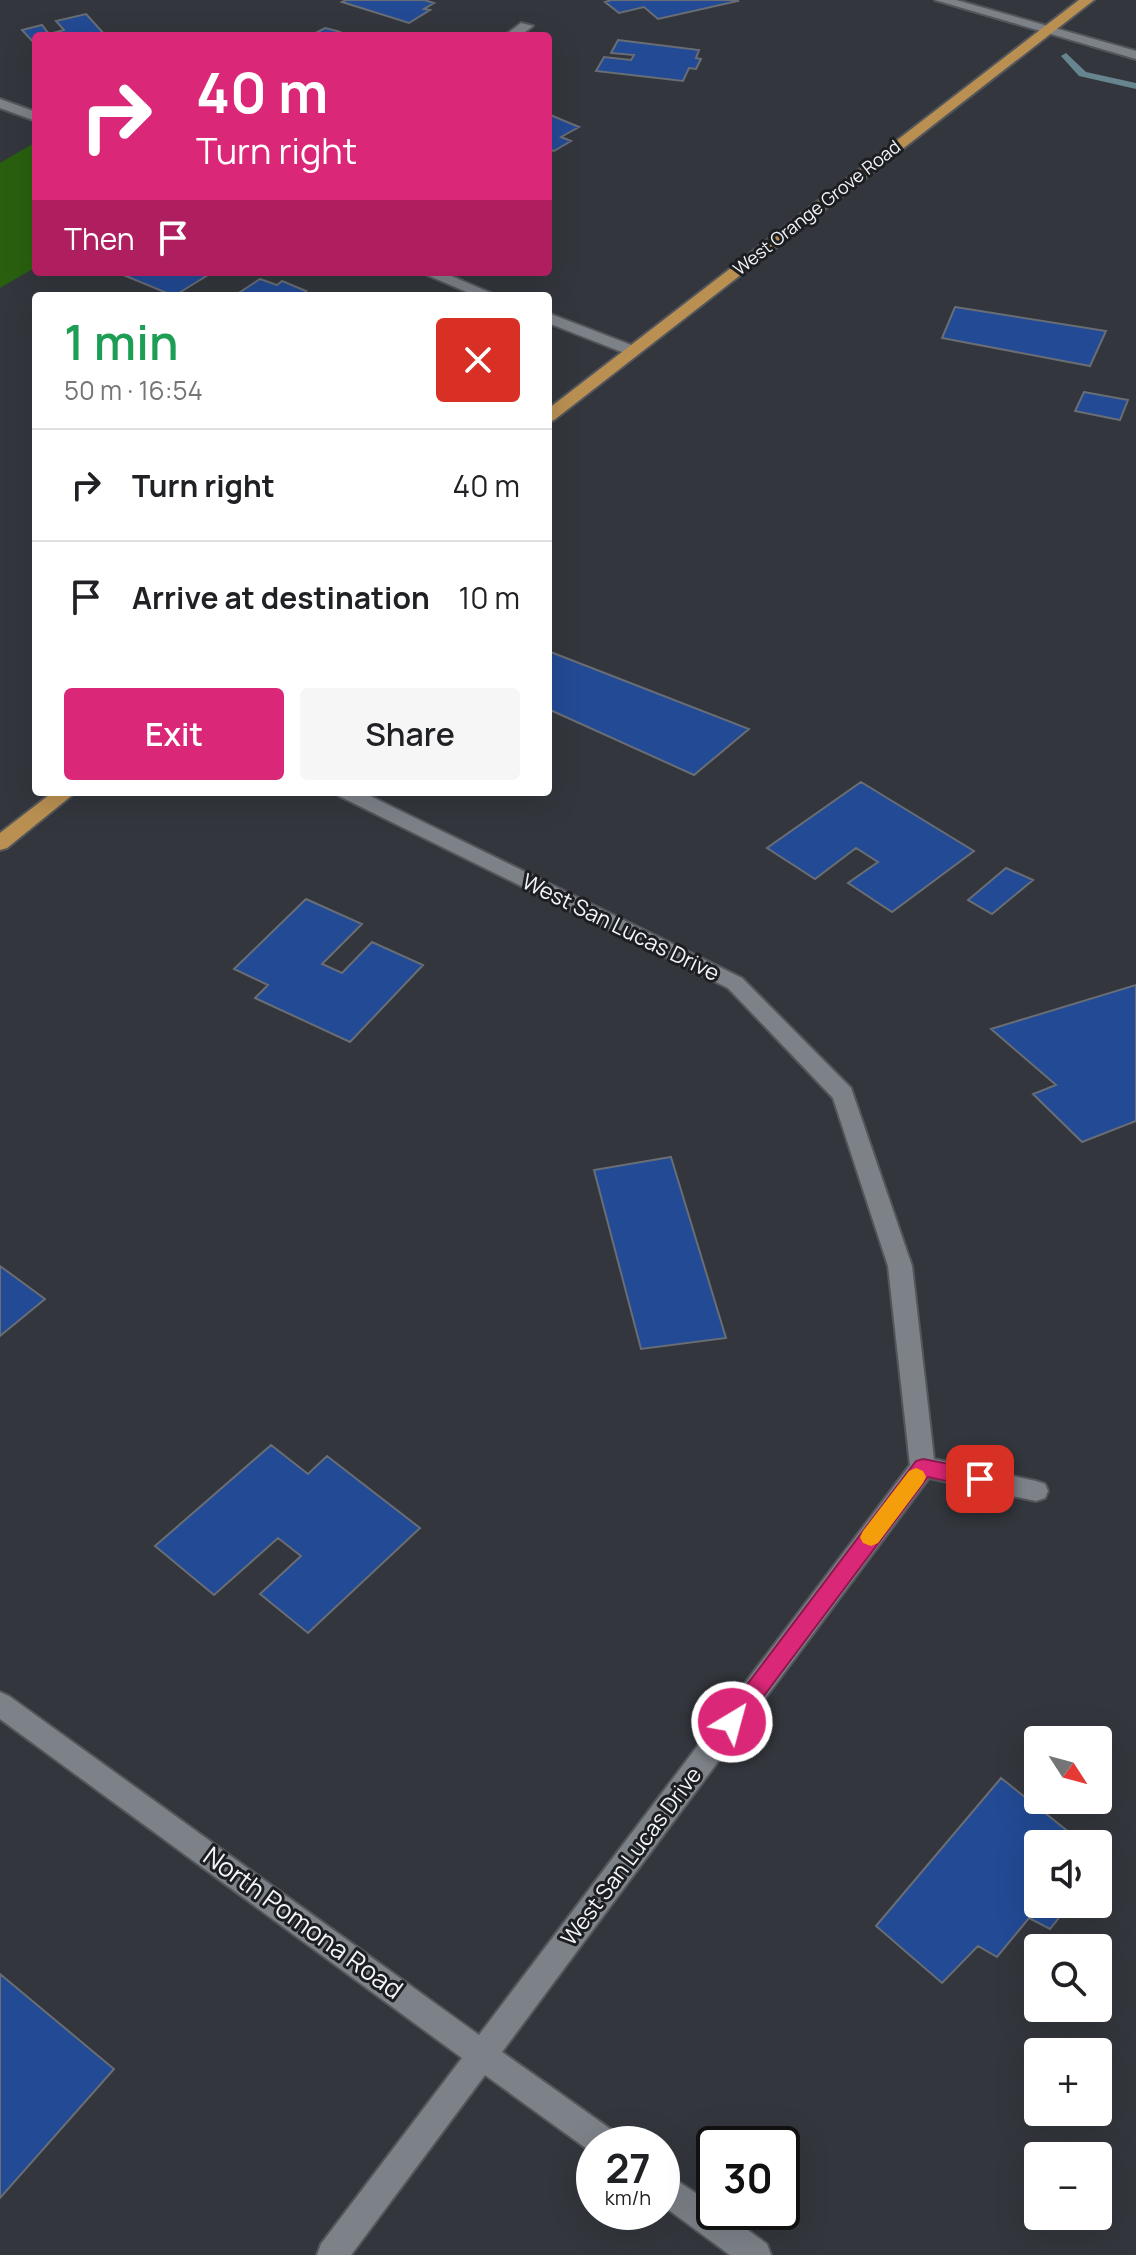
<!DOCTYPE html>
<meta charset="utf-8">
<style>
body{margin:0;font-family:Manrope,sans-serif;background:#f6f6f6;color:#202124;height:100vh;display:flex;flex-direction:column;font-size:30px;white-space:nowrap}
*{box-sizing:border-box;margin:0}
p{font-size:26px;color:#757577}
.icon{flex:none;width:44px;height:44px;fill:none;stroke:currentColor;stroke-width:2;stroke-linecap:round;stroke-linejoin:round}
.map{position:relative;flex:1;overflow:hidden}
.drawer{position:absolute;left:32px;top:292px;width:520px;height:504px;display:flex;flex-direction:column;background:#fff;border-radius:8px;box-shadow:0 8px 32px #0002}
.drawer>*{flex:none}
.banner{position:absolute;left:32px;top:32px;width:520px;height:244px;border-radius:8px;box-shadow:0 8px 32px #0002;background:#db2777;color:#fff;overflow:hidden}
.needle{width:52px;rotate:126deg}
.fabs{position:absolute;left:1024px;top:1726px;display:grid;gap:16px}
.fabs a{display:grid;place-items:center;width:88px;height:88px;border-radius:8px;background:#fff;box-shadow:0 8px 32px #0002;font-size:40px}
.speed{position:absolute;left:576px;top:2126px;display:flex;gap:16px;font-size:40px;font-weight:700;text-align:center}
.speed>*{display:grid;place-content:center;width:104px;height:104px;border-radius:50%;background:#fff;box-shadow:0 8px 32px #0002;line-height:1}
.speed small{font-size:20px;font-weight:400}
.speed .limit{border:4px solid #111;border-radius:12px;background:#fff;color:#111}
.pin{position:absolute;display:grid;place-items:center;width:68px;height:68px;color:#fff;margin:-34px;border-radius:16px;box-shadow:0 4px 12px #0006}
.me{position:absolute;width:88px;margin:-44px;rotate:37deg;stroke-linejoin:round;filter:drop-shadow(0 0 6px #0008)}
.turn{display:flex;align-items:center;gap:28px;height:168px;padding:0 32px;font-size:36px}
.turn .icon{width:104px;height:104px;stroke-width:2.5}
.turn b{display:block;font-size:56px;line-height:68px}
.then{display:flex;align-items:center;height:76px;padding:0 32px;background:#0003;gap:16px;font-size:30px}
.round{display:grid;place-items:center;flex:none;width:84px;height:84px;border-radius:8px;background:#f6f6f6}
.head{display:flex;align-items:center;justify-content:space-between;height:136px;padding:0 32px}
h1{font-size:48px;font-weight:600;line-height:60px;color:#1e9e55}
.button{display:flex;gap:16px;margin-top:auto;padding:16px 32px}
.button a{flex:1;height:92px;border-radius:8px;background:#db2777;color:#fff;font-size:32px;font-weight:600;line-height:92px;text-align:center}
.button a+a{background:#f6f6f6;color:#202124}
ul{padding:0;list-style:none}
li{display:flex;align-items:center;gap:24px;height:112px;padding:0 32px;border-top:2px solid #e0e0e0}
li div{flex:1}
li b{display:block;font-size:30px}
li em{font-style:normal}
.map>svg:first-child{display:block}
.green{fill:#29600f}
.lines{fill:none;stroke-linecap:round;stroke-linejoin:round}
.stream{fill:#66858e;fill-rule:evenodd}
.building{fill:#234a94;stroke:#696d74;stroke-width:2}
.minor-casing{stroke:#53565b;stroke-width:4}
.primary-casing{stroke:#53565b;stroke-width:4}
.minor{fill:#7d8289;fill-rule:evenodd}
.primary{fill:#ba9052;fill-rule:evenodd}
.route{fill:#db2777;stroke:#8e194d;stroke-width:2}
.slow{fill:#f59e0b}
.labels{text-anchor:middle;stroke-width:6;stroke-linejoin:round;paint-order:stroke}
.far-street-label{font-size:18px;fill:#f1f4f8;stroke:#1c1e21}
.street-label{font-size:22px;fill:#f1f4f8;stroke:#1c1e21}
.near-street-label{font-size:26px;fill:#f1f4f8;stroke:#1c1e21}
</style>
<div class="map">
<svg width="1136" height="2255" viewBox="0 0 1136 2255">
<rect width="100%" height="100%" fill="#33373d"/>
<!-- green -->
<path class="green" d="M36 142V267L0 288V163Z"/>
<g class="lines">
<!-- stream -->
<path class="stream" d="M1066 53 1086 72 1136 83V89L1079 76 1061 56Z"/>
</g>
<!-- building -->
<path class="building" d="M346 0H424L434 3 424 9 430 10 409 23 342 2Z
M611 0H737L738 1 658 19 644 7 619 13 605 2Z
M86 14 106 36H36V45L22 30 42 25 49 34 64 30 56 21Z
M325 28 337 31 350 36H310Z
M618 40 699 50 696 58 701 59 696 69 689 68 683 81 596 71 604 57 631 60 634 55 611 53Z
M548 114 579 127 561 137 571 141 554 151 548 149Z
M116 272H213L174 296Z
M260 279 277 285 282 281 306 291 298 296H234Z
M955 307 1106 331 1090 366 942 338Z
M1084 392 1128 400 1120 420 1075 411Z
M548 651 749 729 694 775 548 709Z
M861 782 974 851 892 912 848 883 878 862 856 848 815 879 767 848Z
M1006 868 1033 880 992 914 968 900Z
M306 899 362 924 322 964 342 973 372 942 423 965 350 1042 255 998 268 985 234 969Z
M1136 985V1121L1082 1142 1033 1094 1056 1085 991 1029Z
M671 1157 726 1338 641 1349 594 1170Z
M0 1266 45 1299 0 1336Z
M271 1445 308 1474 327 1456 420 1528 308 1633 260 1594 301 1556 278 1538 214 1595 155 1546Z
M1001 1778 1084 1844H1038V1904H1070L1050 1929 1029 1918 997 1957 978 1946 942 1983 876 1926Z
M0 1974 114 2069 0 2198Z"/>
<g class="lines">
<defs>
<path id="minor" d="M935 0H956L1136 51V59Z
M521 23 533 26 520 36H504Z
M0 99 36 112V121L0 108Z
M420 272H442L498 296H476Z
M548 313 639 348 641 351 633 356 627 354 548 323Z
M336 792H362L742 978 851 1088 912 1266 934 1459 1036 1481 1045 1484 1048 1491 1045 1498 1036 1501 929 1478 502 2052 616 2133 620 2144H594V2154L485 2075 351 2255H317L321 2244 462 2058 0 1719V1692L9 1696 479 2035 910 1465 888 1266 833 1098 728 988 339 796Z
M662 2171 714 2205V2212H723L767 2244 771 2255H730L662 2205Z"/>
<path id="primary" d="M1079 0H1094L554 420 548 422V409Z
M53 792H76L7 848 0 850V833Z"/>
</defs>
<!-- minor casing -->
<use href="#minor" class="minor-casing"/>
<!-- primary casing -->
<use href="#primary" class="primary-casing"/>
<!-- minor -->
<use href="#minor" class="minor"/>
<!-- primary -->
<use href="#primary" class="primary"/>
</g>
<!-- route -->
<path class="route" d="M923 1459 980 1470 987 1473 990 1479 987 1485 980 1488 928 1477 739 1729 732 1732 724 1729 721 1722 724 1715 916 1461Z"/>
<!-- slow -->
<path class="slow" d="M916 1468 923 1471 926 1477 923 1483 878 1543 871 1546 863 1543 860 1537 863 1531 909 1471Z"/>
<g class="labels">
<!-- far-street labels -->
<g class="far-street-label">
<text transform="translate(817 208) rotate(-38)" y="6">West Orange Grove Road</text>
</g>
<!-- street labels -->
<g class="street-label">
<text transform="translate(621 927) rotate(26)" y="8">West San Lucas Drive</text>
<text transform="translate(631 1856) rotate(-53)" y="8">West San Lucas Drive</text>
</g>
<!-- near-street labels -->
<g class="near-street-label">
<text transform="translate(303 1923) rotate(36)" y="9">North Pomona Road</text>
</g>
</g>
</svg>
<div class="fabs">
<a><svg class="needle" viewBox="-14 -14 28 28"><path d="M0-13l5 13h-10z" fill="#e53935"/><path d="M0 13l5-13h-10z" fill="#757577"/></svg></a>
<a><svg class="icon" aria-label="sound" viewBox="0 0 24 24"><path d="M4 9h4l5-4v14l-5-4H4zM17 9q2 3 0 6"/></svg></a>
<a><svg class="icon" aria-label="search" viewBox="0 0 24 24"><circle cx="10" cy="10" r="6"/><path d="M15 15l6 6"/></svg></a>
<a>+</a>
<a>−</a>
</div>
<div class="speed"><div>27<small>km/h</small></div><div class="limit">30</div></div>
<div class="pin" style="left:980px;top:1479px;background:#d93025"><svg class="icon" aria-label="arrive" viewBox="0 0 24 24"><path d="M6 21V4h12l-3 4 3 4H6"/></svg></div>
<svg class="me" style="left:732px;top:1722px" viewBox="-20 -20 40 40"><circle r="17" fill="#db2777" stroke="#fff" stroke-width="3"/><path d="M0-11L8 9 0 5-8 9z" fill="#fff"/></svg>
<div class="banner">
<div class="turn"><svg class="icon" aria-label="right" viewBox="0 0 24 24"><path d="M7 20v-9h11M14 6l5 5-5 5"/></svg><div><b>40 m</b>Turn right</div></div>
<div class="then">Then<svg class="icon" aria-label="arrive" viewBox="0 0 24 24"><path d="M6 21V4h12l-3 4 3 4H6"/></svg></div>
</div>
<section class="drawer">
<div class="head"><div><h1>1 min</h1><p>50 m · 16:54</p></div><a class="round" style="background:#d93025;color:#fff"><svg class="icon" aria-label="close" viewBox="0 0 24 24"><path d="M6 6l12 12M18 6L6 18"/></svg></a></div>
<ul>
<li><svg class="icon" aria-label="right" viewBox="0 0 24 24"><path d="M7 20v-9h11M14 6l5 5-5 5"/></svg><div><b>Turn right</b></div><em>40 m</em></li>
<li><svg class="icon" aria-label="arrive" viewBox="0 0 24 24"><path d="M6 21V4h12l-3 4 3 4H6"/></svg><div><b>Arrive at destination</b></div><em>10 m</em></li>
</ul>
<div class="button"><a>Exit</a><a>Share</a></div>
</section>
</div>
